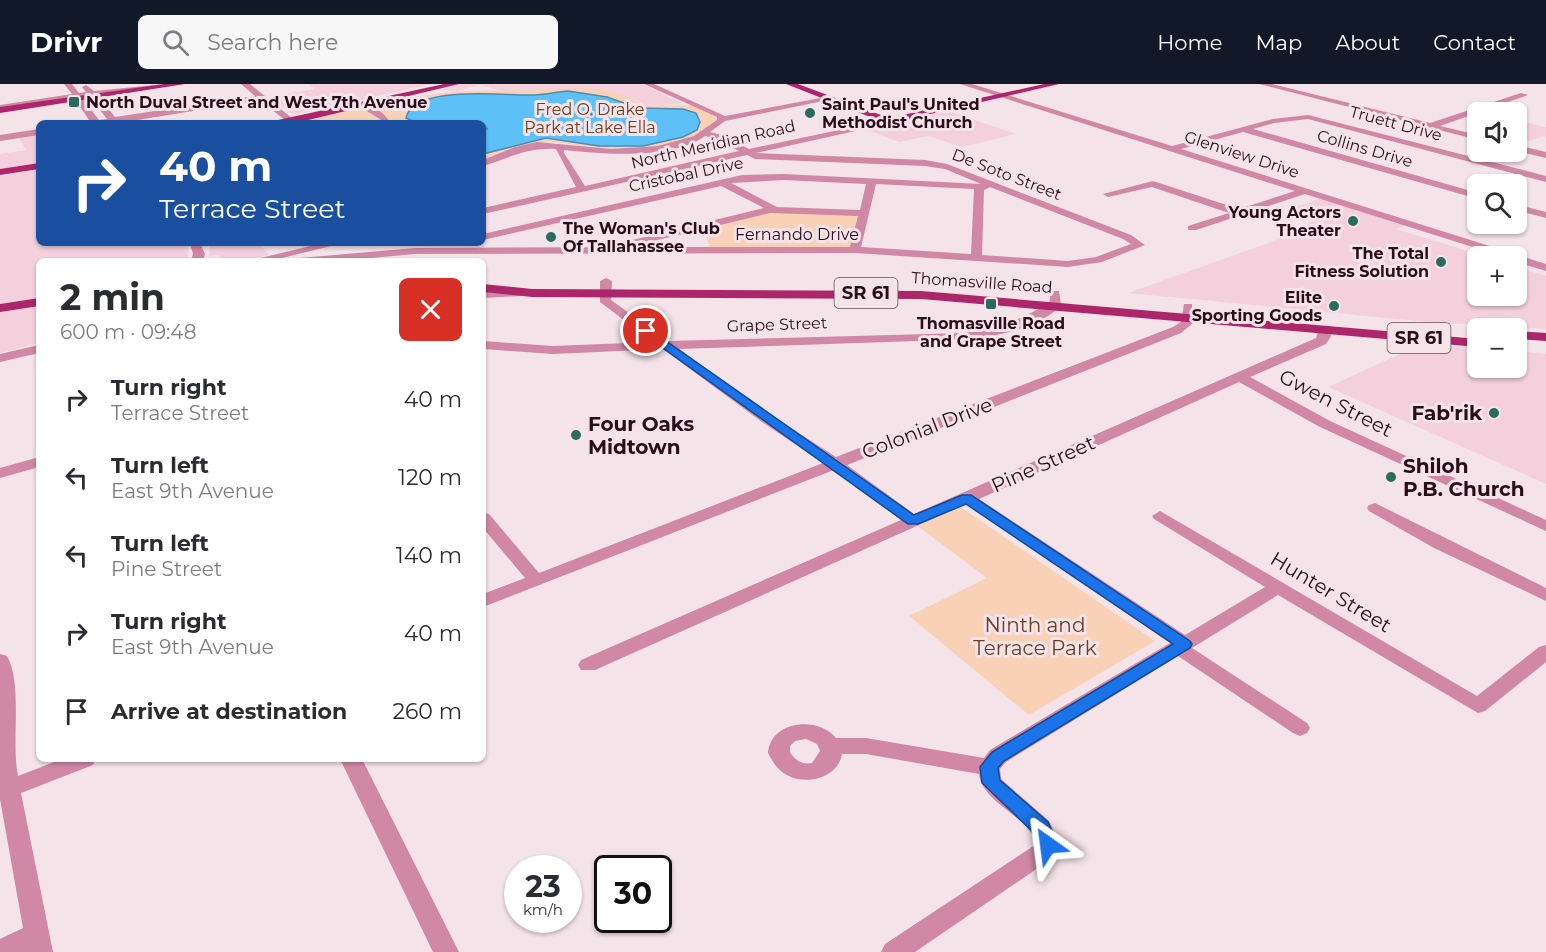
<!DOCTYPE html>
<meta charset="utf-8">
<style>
body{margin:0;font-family:Montserrat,sans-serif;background:#f7f7f7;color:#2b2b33;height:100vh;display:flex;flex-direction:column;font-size:22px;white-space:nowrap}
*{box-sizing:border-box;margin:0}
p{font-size:20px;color:#7c7c81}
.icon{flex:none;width:33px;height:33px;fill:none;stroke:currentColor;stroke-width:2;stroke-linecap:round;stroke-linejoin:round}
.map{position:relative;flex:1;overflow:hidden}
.drawer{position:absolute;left:36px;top:174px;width:450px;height:504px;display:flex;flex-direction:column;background:#fff;border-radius:9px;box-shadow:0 2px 4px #0004}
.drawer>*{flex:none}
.top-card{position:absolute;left:36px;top:36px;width:450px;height:126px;border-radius:9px;box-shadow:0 2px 4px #0004;background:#1a4fa0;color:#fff;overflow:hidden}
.buttons{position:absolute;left:1467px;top:18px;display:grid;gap:12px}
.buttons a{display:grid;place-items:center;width:60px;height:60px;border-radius:9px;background:#fff;box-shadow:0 2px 4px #0004;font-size:30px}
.speed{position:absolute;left:504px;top:771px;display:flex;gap:12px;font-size:30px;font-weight:700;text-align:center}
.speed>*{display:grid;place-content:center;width:78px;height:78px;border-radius:50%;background:#fff;box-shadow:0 2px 4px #0004;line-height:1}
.speed small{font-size:15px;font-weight:400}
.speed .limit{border:3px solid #111;border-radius:9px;background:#fff;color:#111}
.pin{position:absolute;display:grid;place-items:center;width:51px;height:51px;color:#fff;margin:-26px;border:3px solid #fff;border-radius:50%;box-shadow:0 2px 6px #0007}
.me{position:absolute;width:66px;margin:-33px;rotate:329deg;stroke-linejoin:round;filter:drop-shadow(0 0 4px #0008)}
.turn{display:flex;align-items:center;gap:21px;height:126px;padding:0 24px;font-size:27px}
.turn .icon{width:78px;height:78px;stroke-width:2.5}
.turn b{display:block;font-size:42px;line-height:51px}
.round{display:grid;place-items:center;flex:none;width:63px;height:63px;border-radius:9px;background:#f7f7f7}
.head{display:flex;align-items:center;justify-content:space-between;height:102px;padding:0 24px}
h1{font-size:36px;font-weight:700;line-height:45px}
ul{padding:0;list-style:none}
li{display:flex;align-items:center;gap:18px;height:78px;padding:0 24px}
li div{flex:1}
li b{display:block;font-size:22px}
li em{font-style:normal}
header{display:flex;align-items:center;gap:36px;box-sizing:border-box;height:84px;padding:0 30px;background:#111827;color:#fff}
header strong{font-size:28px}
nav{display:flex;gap:33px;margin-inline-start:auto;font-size:21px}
.search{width:420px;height:54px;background:#f7f7f7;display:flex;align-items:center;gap:15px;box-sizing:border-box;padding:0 21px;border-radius:9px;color:#7c7c81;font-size:22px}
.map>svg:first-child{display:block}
.built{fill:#f4d0dd}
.green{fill:#f9d1b7}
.water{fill:#5dc1f7;stroke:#4d8bb4;stroke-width:1.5}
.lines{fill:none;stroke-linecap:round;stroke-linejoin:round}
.minor{fill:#d088a4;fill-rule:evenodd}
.major{fill:#ad266a;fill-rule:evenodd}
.route{fill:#1a73e8;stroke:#114b97;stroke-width:1.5}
.poi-dot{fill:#296b5c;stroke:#f4e3e9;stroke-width:2}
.labels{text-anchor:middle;stroke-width:6;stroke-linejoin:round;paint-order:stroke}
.far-poi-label{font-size:16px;font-weight:bold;fill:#290d19;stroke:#f4e3e9;text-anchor:start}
.far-park-label{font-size:16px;fill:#6a4022;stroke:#f4e3e9}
.far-street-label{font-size:16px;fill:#290d19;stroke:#f4e3e9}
.shield{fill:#f4e3e9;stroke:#664d57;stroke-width:1.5}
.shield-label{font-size:18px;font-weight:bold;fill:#290d19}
.street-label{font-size:20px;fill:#290d19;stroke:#f4e3e9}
.poi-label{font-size:20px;font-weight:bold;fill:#290d19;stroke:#f4e3e9;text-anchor:start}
.park-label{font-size:20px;fill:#6a4022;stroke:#f4e3e9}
</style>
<header>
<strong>Drivr</strong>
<div class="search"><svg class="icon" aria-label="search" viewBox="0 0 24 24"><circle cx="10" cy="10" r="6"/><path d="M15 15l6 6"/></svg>Search here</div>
<nav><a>Home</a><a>Map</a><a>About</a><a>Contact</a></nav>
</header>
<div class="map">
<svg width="1546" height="868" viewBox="0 0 1546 868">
<rect width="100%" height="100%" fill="#f4e3e9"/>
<!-- built -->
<path class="built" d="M308 0H431L296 30 290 29 269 13 315 5Z
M460 0H641L682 19 661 22 643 20 628 12 505 8 480 1 454 8 443 5Z
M948 27 1016 50 962 63 928 52 899 58 864 45Z
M1519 37 1546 43V52L1517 60V38Z
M39 49V78L0 85V70L26 66 18 52Z
M39 85V159H185L188 165V177H39V214L0 220V92Z
M1322 114 1406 141 1396 145 1484 172H1478V212H1516L1517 183 1546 192V245L1429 238 1128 209 1302 147 1308 139 1319 134 1291 125Z
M210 159H259L269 171 241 177H223L219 171 209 172Z
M39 221V259L0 269V227Z
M1422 260 1477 264 1478 284H1516L1517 267 1546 270V400L1328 303Z"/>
<!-- green -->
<path class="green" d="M568 3C587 4 606 6 624 11 632 14 639 19 646 21 669 25 699 13 718 36 694 63 635 70 600 66 582 63 559 56 541 59 521 62 502 71 483 77V39L294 38C351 26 408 10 467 7 502 5 532 9 568 3Z
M778 126 860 132 853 164 710 165 704 143Z
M959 422 1155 557 1029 631 909 532 987 494 916 441Z"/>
<!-- water -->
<path class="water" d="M568 7 607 13 638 24 683 25 696 29 700 38 697 46 683 53 643 62H599L546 54 483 70V47L487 45 483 39H417L406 34C413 0 505 12 531 11 543 11 555 8 568 7Z"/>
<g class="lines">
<!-- minor -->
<path class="minor" d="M64 0H72L79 9 86 8 82 3 86 1 94 7 165 0 97 11 115 33 255 12 241 0H250L293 35 286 37 260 16 119 39H91L75 15 0 25V21L72 10ZM90 13 107 35 99 36 82 14Z
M644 0H654L725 32 831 12 828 16 725 37 710 48 722 51 749 65 891 35V39L756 69 925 76 947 80 1131 151 1145 161 1102 178 1068 183 855 169 415 170 338 177H294L300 174 415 164 628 163 623 160 624 158 764 124 721 102 483 156V150L742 91 784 90 981 100 945 85 925 82 755 75 747 71 483 130V124L576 103 556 65C528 63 509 74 483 82V76L515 63 537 58 611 65 658 62 694 52 717 36V33ZM705 52 716 55 739 67 585 102 564 69V66C603 70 672 76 705 52ZM784 96 866 100 860 126 777 123 731 99ZM876 100 974 105 971 170 861 163ZM990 103 1123 155 1131 160 1096 173 1068 177 982 171 984 106ZM770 129 858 132 850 163H628Z
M960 0H972L1172 62 1273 35 1308 31 1546 92V98L1308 35 1274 39 1253 45 1478 109V115L1243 48 1181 65 1515 170 1546 180V187L1516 178V172H1501L1305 110 1196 146H1188V142L1229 129 1152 103 1108 113 1103 110 1153 97 1239 125 1295 107Z
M1259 0H1272L1430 39 1521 9 1528 11 1440 42 1478 51V56Z
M360 19C370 19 386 29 390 39H382L380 35 360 23Z
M39 45V51L0 57V51Z
M1516 61 1546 68V74L1516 67Z
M1516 120 1546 128V134L1516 126Z
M190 159H200L205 170 203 177H191L193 170Z
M323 159H343L270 177H248Z
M606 194 612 197 611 216 668 257 965 249 1008 240 1049 220 1051 207H1059L1061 221C1041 243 1004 250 976 255L679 265 772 332 836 373 1173 243 1181 238 1184 220H1192L1193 239 1181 249 847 381 914 430 1316 254 1320 243H1328L1331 252 1326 260 1250 293 1330 337 1546 436V447L1320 343 1239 298 979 415 1185 551 1265 503 1154 435 1152 432 1160 427 1477 612 1539 563 1546 561V578L1485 627 1478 629 1278 511 1192 564 1307 639 1310 644 1307 649 1300 652 1293 649 1178 572 1006 678 1000 685 1001 695 1049 737 1060 761 1051 775 915 868H881L885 860 1035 761C1035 735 982 720 979 690L866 670H842C838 694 806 702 787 691 777 686 773 678 768 669 770 637 818 631 836 654H866L984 674 990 666 1170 559 966 420 595 586H581L578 581 581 576 901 436 834 386 483 523V510L525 494 483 444V429L489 430 539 489 823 379 762 338 663 265 553 270 483 265V257L553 262 653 258 600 218V197ZM806 655 817 660 820 667 812 679C803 681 795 677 790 668V662L795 657Z
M518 205 522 206V212L483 214V206Z
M39 261V269L0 278V270Z
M39 373V383L0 394V384Z
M1375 419 1546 504V517L1434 464 1369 427 1367 424 1369 421Z
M0 570 7 572C23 600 11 659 18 692L62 675H96L93 681 21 709 53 868H0V855L23 844 0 715Z
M340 675H362L459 868H433Z"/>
<!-- major -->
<path class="major" d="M164 0H185L0 29V23Z
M444 0H459L304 37 264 39Z
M786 0H798L889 34 1044 0H1059L888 40Z
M39 79V85L0 91V85Z
M483 200 532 205 921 207 1478 255V263L921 215 532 213 483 208Z
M39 214V222L0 228V220Z
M1516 247 1546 249V257L1516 255Z"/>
</g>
<!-- route -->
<path class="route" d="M642 245H649L914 431 962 411H971L1190 557 1192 560 1190 564 1004 677 998 684 1000 696 1048 738 1058 761 1055 767 1048 769 1041 767 1033 748 982 699 980 683 992 668 1173 560 966 420 918 440H908L642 249Z"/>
<!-- markers -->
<g class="poi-dot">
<rect x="68" y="12" width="12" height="12" rx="3"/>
<circle cx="810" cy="29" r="6"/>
<circle cx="1353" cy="137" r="6"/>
<circle cx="551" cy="153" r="6"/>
<circle cx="1441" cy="178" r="6"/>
<rect x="985" y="214" width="12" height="12" rx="3"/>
<circle cx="1334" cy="222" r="6"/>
<circle cx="1494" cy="329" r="6"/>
<circle cx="576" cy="351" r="6"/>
<circle cx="1391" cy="393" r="6"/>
</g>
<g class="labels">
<!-- far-poi labels -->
<g class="far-poi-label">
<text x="86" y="24">North Duval Street and West 7th Avenue</text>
<text x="822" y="26">Saint Paul's United<tspan x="822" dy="18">Methodist Church</tspan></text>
<text x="1341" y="134" text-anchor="end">Young Actors<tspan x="1341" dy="18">Theater</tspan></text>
<text x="563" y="150">The Woman's Club<tspan x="563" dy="18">Of Tallahassee</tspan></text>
<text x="1429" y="175" text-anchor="end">The Total<tspan x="1429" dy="18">Fitness Solution</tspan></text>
<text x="1322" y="219" text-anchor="end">Elite<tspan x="1322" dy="18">Sporting Goods</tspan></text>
<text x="991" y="245" text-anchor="middle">Thomasville Road<tspan x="991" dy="18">and Grape Street</tspan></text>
</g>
<!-- far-park labels -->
<g class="far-park-label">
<text x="590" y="31">Fred O. Drake<tspan x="590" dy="18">Park at Lake Ella</tspan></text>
</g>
<!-- far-street labels -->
<g class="far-street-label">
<text transform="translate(1396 39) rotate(15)" y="6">Truett Drive</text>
<text transform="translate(713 60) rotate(-13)" y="6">North Meridian Road</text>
<text transform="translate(1365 64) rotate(16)" y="6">Collins Drive</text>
<text transform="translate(1242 70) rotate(18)" y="6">Glenview Drive</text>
<text transform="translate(686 90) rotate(-12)" y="6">Cristobal Drive</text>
<text transform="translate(1007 90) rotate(21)" y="6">De Soto Street</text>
<text x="797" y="156">Fernando Drive</text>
<text transform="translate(982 198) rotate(4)" y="6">Thomasville Road</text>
<text transform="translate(777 240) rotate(-2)" y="6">Grape Street</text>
</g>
<!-- shield labels -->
<g class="shield">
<rect x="834.5" y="194" width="63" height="30" rx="4.5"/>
<rect x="1387.5" y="239" width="63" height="30" rx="4.5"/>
</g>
<g class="shield-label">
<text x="866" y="215">SR 61</text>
<text x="1419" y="260">SR 61</text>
</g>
<!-- street labels -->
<g class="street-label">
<text transform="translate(1336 319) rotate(27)" y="7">Gwen Street</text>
<text transform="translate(927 344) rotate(-21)" y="7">Colonial Drive</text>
<text transform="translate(1043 380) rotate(-24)" y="7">Pine Street</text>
<text transform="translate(1331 508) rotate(31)" y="7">Hunter Street</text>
</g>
<!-- poi labels -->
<g class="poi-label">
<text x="1482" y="336" text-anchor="end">Fab'rik</text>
<text x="588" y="347">Four Oaks<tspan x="588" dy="23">Midtown</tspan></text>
<text x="1403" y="389">Shiloh<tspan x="1403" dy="23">P.B. Church</tspan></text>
</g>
<!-- park labels -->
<g class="park-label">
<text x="1035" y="548">Ninth and<tspan x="1035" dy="23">Terrace Park</tspan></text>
</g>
</g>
</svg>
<div class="buttons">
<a><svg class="icon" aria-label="sound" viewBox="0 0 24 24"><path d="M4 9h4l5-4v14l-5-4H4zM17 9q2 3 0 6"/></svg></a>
<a><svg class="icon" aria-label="search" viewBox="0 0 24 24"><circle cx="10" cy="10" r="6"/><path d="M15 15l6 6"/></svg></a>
<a>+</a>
<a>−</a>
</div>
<div class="speed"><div>23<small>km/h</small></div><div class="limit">30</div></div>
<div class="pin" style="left:646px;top:247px;background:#d93025"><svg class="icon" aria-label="arrive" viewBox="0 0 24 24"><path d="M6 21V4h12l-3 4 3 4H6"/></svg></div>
<svg class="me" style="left:1048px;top:761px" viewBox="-20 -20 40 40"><path d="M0-17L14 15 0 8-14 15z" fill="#1a73e8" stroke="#fff" stroke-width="4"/></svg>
<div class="top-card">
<div class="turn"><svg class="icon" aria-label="right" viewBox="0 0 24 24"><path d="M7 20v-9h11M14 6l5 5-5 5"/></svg><div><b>40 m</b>Terrace Street</div></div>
</div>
<section class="drawer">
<div class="head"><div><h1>2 min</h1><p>600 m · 09:48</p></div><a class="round" style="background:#d93025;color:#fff"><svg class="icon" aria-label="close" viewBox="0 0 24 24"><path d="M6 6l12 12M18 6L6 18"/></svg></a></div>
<ul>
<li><svg class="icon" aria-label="right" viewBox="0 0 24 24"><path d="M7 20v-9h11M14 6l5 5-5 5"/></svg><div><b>Turn right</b><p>Terrace Street</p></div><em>40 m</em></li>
<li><svg class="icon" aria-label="left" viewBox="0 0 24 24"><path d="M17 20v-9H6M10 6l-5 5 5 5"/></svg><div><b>Turn left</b><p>East 9th Avenue</p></div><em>120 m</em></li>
<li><svg class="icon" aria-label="left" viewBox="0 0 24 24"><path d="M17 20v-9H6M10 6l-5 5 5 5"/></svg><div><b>Turn left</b><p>Pine Street</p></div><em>140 m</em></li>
<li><svg class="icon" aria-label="right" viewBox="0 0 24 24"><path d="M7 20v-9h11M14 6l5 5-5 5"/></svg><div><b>Turn right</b><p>East 9th Avenue</p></div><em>40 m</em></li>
<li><svg class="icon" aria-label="arrive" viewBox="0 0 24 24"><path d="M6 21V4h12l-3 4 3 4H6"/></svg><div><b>Arrive at destination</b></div><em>260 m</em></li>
</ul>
</section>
</div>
